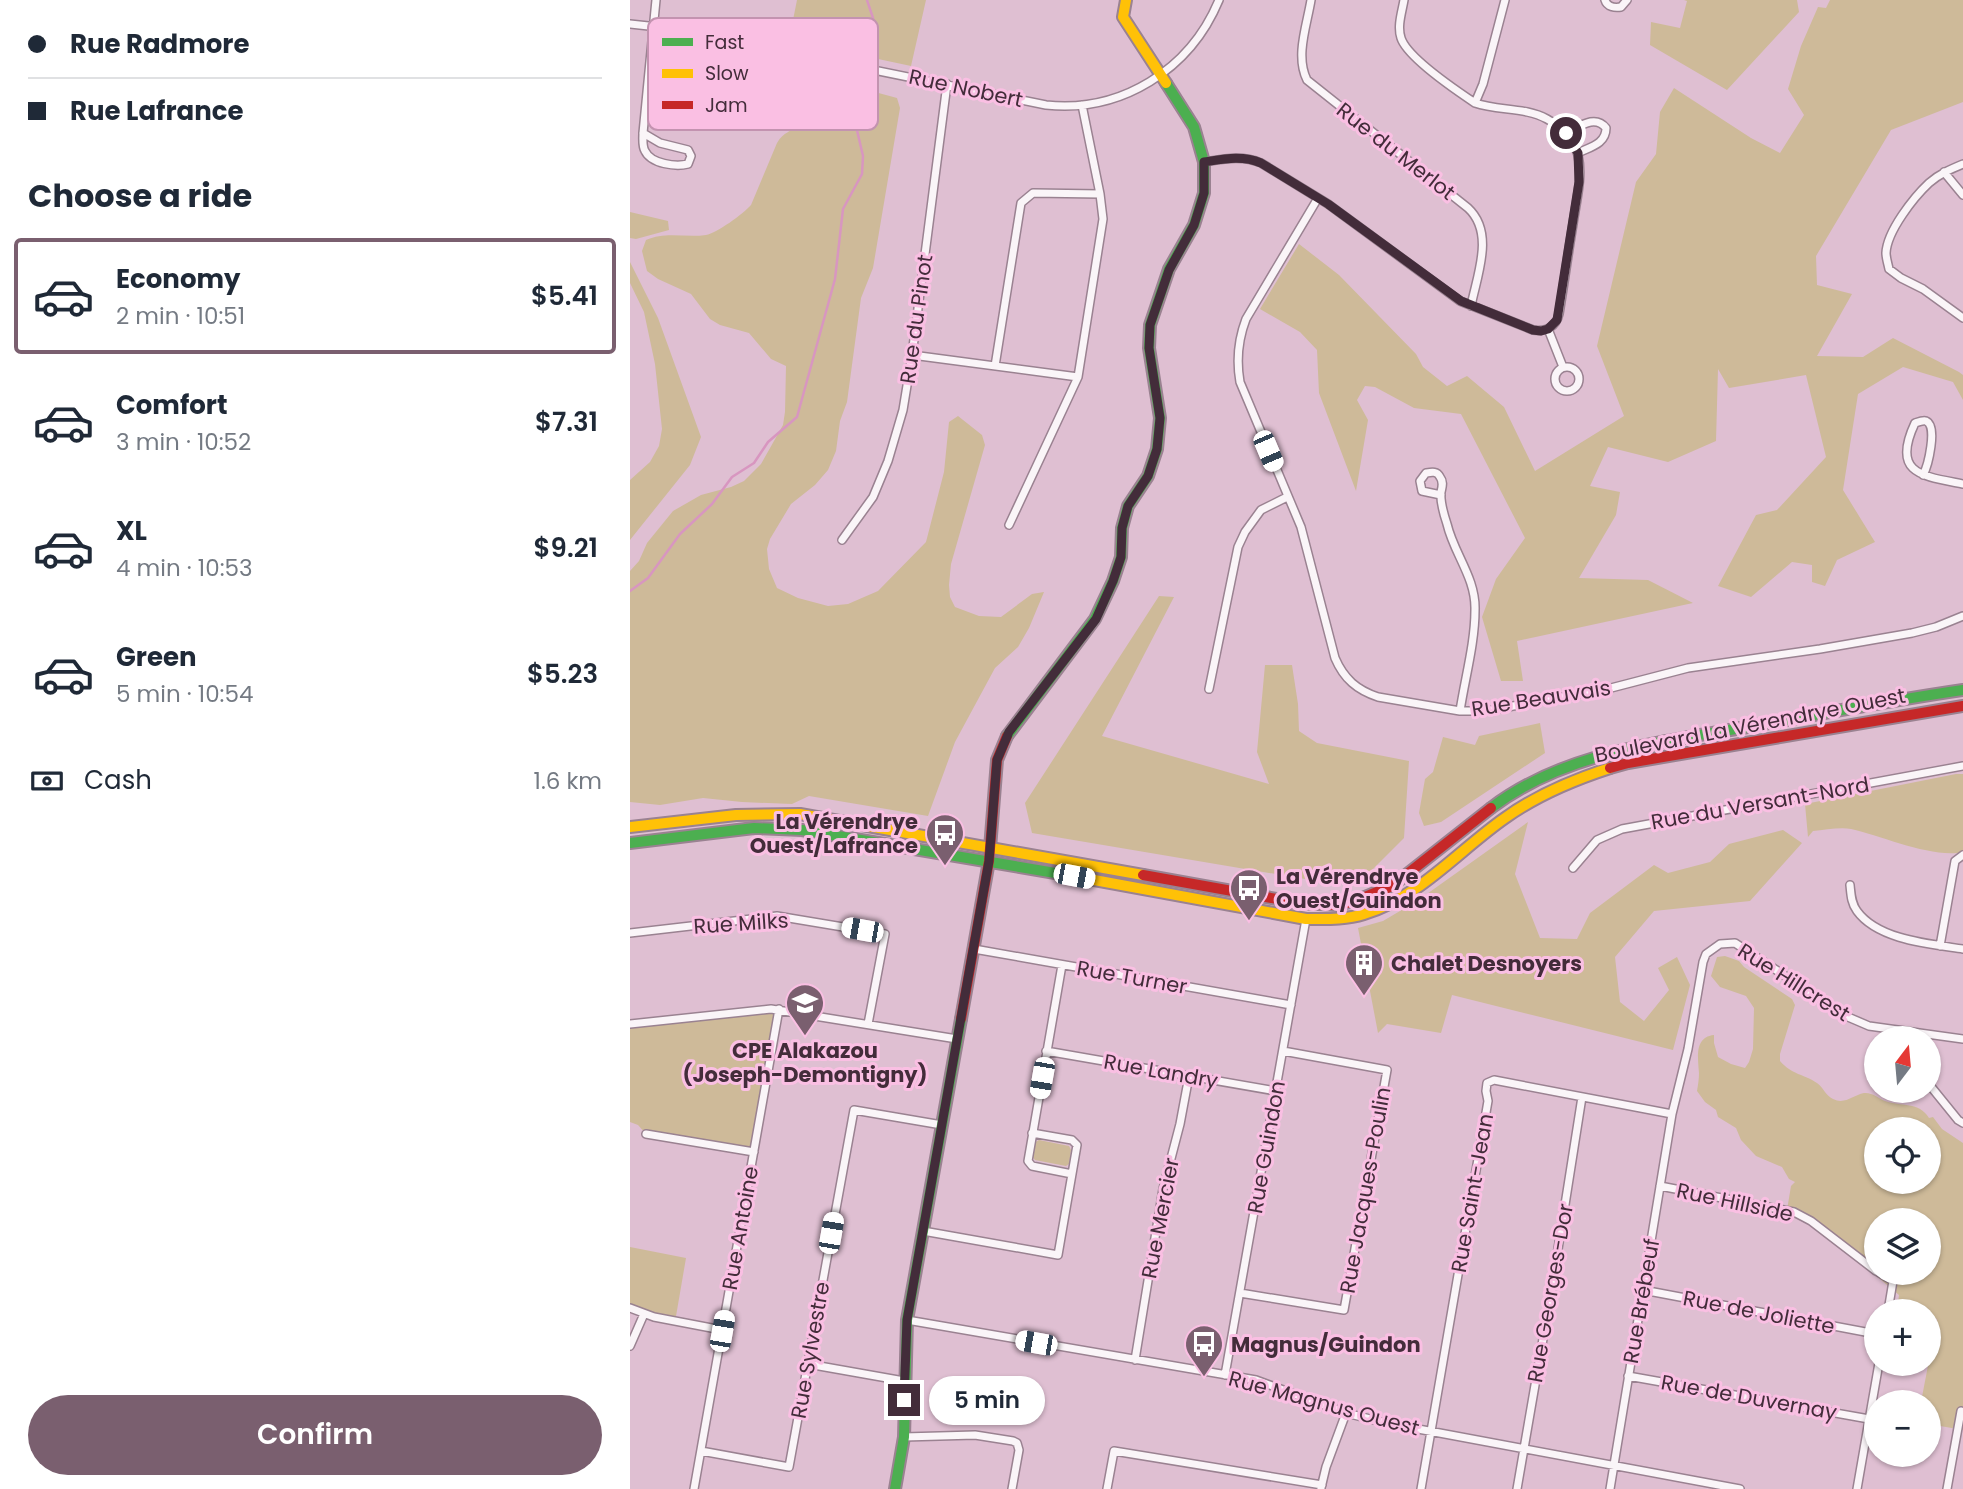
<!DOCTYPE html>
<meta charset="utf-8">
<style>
:root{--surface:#fff;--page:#f6f6f7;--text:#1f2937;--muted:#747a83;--line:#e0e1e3;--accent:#7a5f6f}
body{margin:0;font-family:Poppins,sans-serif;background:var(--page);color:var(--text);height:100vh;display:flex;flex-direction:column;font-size:26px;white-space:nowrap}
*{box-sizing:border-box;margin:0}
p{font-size:23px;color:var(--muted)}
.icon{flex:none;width:38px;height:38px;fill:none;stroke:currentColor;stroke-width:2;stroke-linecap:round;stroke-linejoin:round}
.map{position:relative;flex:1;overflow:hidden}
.drawer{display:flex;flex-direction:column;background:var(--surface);width:630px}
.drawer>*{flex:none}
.guide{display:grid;align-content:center;height:154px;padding:0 28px;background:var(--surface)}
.needle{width:46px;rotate:16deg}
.controls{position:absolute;left:1234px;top:1026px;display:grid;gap:14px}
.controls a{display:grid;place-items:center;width:77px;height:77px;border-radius:50%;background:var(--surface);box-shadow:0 2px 5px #0004;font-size:35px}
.end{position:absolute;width:32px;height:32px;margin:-16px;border:9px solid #432c3a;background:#fff;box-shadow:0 0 0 4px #fff}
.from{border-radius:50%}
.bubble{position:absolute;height:49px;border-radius:24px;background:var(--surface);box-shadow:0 2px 5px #0004;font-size:23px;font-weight:600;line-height:49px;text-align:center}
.car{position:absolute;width:21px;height:42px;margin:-21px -10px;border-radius:9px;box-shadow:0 0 5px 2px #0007;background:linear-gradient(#fff 24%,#345 0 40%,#fff 0 76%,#345 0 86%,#fff 0)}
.guide b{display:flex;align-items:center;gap:24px;height:66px;font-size:26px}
.guide b+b{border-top:2px solid var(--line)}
.guide i{width:18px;height:18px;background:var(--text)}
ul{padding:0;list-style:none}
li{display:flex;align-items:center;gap:21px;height:116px;margin:0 14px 10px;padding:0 14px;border:4px solid transparent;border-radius:7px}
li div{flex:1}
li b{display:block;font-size:26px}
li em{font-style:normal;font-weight:600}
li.on{border-color:var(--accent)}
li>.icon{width:63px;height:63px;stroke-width:1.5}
h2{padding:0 28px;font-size:32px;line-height:84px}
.pay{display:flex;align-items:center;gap:18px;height:77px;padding:0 28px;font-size:26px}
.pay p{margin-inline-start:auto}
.cta{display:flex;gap:14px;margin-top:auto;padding:14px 28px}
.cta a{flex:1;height:80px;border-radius:42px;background:var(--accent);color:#fff;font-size:28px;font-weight:600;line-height:80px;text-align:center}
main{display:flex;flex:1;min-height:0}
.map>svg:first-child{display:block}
</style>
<main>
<section class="drawer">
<div class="guide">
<b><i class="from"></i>Rue Radmore</b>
<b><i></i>Rue Lafrance</b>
</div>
<h2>Choose a ride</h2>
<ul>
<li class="on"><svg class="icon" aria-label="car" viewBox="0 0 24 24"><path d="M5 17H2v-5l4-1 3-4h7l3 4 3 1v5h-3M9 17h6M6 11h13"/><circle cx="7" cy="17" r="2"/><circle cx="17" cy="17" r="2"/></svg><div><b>Economy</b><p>2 min · 10:51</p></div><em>$5.41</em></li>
<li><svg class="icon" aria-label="car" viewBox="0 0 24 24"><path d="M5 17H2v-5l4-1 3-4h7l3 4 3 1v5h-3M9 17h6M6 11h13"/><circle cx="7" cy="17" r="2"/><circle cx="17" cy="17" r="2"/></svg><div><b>Comfort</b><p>3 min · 10:52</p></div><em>$7.31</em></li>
<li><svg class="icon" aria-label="car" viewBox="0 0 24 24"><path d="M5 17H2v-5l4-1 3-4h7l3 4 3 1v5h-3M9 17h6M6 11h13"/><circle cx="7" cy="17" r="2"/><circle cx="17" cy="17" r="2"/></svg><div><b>XL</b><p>4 min · 10:53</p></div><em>$9.21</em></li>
<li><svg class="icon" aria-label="car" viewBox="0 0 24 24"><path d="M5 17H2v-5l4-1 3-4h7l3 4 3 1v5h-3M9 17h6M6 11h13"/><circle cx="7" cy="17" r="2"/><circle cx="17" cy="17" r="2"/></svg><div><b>Green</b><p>5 min · 10:54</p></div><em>$5.23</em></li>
</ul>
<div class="pay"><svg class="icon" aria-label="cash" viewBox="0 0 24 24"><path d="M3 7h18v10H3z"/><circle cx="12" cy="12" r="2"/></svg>Cash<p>1.6 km</p></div>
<div class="cta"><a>Confirm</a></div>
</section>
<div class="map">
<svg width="1333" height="1489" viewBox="0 0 1333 1489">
<rect width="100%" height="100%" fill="#dfbfd2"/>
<!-- green -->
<path fill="#ceba99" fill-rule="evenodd" d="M167 0H296L281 66 159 40Z
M1054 0H1167L1169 12 1097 90 1020 45 1021 22 1050 28 1057 1Z
M1200 0H1333V102L1261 130 1186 256 1187 285 1222 294 1187 356 1233 357 1263 338 1329 372 1333 375V400L1323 382 1273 367 1228 394 1213 490 1245 542 1207 560 1195 586 1182 582V565L1162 562 1121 597 1088 586 1126 515 1147 510 1196 457 1176 375 1099 388 1088 369 1086 441 1038 462 978 447 960 486 990 492 986 515 949 578 1018 580 1063 603 887 641 893 681H871L852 617 866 579 895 538 831 414 784 408 745 387 735 386 727 400 738 420 726 491 689 393 687 350 670 332 630 309 669 244 709 275 786 354 793 367 817 386 837 376 874 407 905 471 994 416 967 346 1006 182 1026 154 1030 112 1044 88 1121 138 1150 153 1174 115 1158 89 1171 46 1188 7 1196 8Z
M182 75 267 98 270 108 243 268 231 298 217 402 210 421 206 451 198 470 185 485 161 504 140 539 137 549 139 569 147 588 168 598 198 606 218 604 248 591 296 542 314 472 319 422 328 416 352 435 355 445 321 564 319 585 320 597 325 607 349 616 371 617 402 594 414 592 399 628 388 647 365 668 325 742 298 816 179 796 162 804 112 802 73 798 30 805 0 802V571L9 561 17 543 43 511 71 495 101 487 114 481 131 464 153 425 155 412 156 366 141 359 119 333 90 325 80 319 61 294 28 279 17 271 12 251 16 240C36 231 55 238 76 235 87 233 113 214 121 205L147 143C154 131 161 133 167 124 175 110 178 90 182 75Z
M0 212 38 221 39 230 6 239 0 238Z
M0 262 28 318 71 437 60 465 0 540V480L20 462 29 446 32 429 25 364 14 312 0 283Z
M529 596 544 597 472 736 639 784 627 752 635 665H662L668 704 669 731 687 743 779 761 774 838 739 873H726L699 883 402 833 395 803Z
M910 723 915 753 811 822 794 826 789 813 795 779 803 772 813 737 845 745 849 736Z
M1326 774H1333V852C1304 859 1252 836 1221 829 1210 827 1195 830 1183 831L1178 837 1175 804Z
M898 822 885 874 910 938 947 939 960 913 1024 865 1038 873 1080 862 1099 844 1153 830 1172 843 1120 901 1024 911 985 957 990 1002 1014 1021 1039 990 1028 968 1047 957 1060 985 1043 1050 822 995 811 1033 757 1024 748 1033 728 928 753 921 787 901Z
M1095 956 1109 961 1114 967 1162 999 1165 1005 1150 1054V1061C1162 1075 1174 1074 1187 1083 1193 1087 1196 1096 1203 1099 1215 1105 1223 1095 1234 1093 1242 1092 1248 1098 1255 1101 1271 1107 1289 1101 1299 1118L1303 1117 1312 1129 1333 1143V1430L1299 1424 1298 1402H1291L1307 1319 1299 1317 1298 1311H1267L1269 1295 1181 1221 1157 1210 1161 1186 1165 1182 1159 1179 1152 1167 1126 1156 1111 1140 1106 1128 1088 1117 1086 1110 1075 1102 1067 1091C1068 1085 1069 1079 1069 1073 1068 1058 1064 1037 1084 1035V1043L1088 1057 1101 1064 1115 1068 1119 1062 1123 1049 1124 1008 1116 996 1090 987 1081 976 1087 957ZM1246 1129H1298V1181H1246ZM1246 1220H1298V1272H1246Z
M149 1009 124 1152 16 1134 8 1125 0 1122V1024Z
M409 1140 439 1146 441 1150 439 1164 436 1166 405 1160 402 1156 404 1143Z
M0 1247 56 1258 45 1322 0 1308Z"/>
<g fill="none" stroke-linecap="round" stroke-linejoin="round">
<!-- stream -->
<path stroke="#d896c0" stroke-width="2.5" d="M237 0 243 18 240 44
M0 591 18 578 50 534 82 504 102 477 124 463 138 442 167 417 205 279 213 209 232 174 233 156 226 126 231 95"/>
<defs>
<path id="street" d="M681 0C677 25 665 56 677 80L838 208C865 233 847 275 841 306
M975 0C977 7 985 8 991 7L997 0
M0 24 37 28 416 105C491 113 560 70 589 0
M845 103 853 84 875 0
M13 133 30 143 58 150 61 156 58 164C46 167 21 164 15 151 12 146 13 139 13 133L26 0
M936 133C949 127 965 114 976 128 976 144 960 147 948 153
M574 162C594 159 612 155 631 163L698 204 830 301 903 330C916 332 926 327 929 314 934 284 938 254 943 224 946 202 953 177 948 155 944 140 930 126 917 119 895 107 868 111 845 103 827 91 777 57 771 38 767 26 772 12 774 0
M1333 164C1321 169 1309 174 1299 183 1284 197 1257 231 1256 253 1256 258 1258 264 1259 269L1271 278 1293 289 1333 318
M1314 172 1333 195
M688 198 616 319C608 340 606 359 610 382L671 527 705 658C714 679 727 690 748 697L830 711H856L981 688 1058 668 1190 649 1282 633 1306 627 1333 616
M918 329 933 367
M282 355 448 377
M365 366 391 203 403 193 470 194
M925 379a12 12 0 1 1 24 0a12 12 0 1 1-24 0Z
M1293 475C1298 466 1308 426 1296 421 1293 420 1288 422 1285 423 1261 474 1292 476 1333 484
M811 495 792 491 790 481 796 473C802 472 807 471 810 477 814 482 812 487 811 492 810 502 814 515 817 524 824 554 846 578 845 610 845 643 835 678 830 711
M379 525 448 377 473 219 470 194 452 105
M212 540 243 497 258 461 273 410 282 355 317 84
M579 689 608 547 615 532 631 510 657 497
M943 868 967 840 992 829 1333 766
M1220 885C1221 894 1221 903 1227 911 1248 940 1300 944 1333 949
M0 933 147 916 255 934 238 1024
M1310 946 1325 861 1333 855
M344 949 661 1005
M432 965 398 1161 402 1166 442 1174
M0 1024 141 1009 327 1039
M416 1051 646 1091
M1298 1083 1328 1120 1333 1123
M16 1134 124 1152
M1030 1186 1164 1212 1181 1221 1246 1271
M293 1231 428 1255 447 1145 442 1140 402 1133
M1248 1272 1263 1281 1258 1311
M1013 1290 1246 1334
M610 1293 714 1310 757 1070 653 1051
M0 1308 24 1317 92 1330
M277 1320 626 1380 716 1413 756 1423 1110 1489
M0 1346 14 1314
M505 1360 533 1189 550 1124 559 1076
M178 1364 274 1381
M595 1375 676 919
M998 1376 1239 1419
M274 1437 345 1435 383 1441 387 1443 389 1450 382 1489
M71 1451 159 1467 224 1110 312 1125
M691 1488 696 1467 716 1413
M64 1489 149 1009
M477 1489 484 1451 692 1485
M791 1489 858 1101 856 1091 857 1083 864 1080 1042 1114
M887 1489 922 1287 952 1097
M980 1489 1042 1114 1058 1049 1073 962 1076 954 1090 944 1105 943 1218 1017 1239 1026 1333 1039
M1227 1489 1249 1363
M1317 1489 1331 1411"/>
<path id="fast" d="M377 736 465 619 483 581 491 557 492 528 498 506 518 476 527 449 530 418 519 348 520 325 539 269 564 225 574 193V162L564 127 536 83
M861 808C937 750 1037 742 1128 725 1196 713 1264 700 1333 690
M0 843 124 828 172 830 437 875
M265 1489 274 1437 277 1320 331 1019"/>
<path id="slow" d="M496 0 493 17 536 83
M0 827 106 815 170 814 513 875
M437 875 676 919C696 919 715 920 734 914 789 898 829 850 875 818 907 795 943 780 980 768"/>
<path id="jam" d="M980 768 998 763 1333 706
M513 875 669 903 707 905 725 901 762 886 861 808
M331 1019 359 861 367 760 377 736"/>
</defs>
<!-- street casing -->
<use href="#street" stroke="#9a8291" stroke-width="10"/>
<!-- fast casing -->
<use href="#fast" stroke="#9a8291" stroke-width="14"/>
<!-- slow casing -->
<use href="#slow" stroke="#9a8291" stroke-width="14"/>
<!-- jam casing -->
<use href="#jam" stroke="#9a8291" stroke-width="14"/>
<!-- street -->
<use href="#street" stroke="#faf5f8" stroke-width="7"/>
<!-- fast -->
<use href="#fast" stroke="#4caf50" stroke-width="10"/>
<!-- slow -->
<use href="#slow" stroke="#ffc107" stroke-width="10"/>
<!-- jam -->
<use href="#jam" stroke="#c62828" stroke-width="10"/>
</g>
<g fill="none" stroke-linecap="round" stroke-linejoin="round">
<!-- route -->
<path stroke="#432c3a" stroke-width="9" d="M274 1400 277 1320 359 861 367 760 379 732 466 619 483 581 491 557 492 528 498 506 518 476 527 449 530 418 519 348 520 325 539 270 564 225 574 193V162C594 159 612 155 631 163L698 204 831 301 903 330 911 331 918 329 927 320 949 182 948 153 936 133"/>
</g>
<!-- icons -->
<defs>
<symbol id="bus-pin" viewBox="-11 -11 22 30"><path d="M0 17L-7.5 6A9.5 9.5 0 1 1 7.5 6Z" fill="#7a5f6f" stroke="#fabfe3"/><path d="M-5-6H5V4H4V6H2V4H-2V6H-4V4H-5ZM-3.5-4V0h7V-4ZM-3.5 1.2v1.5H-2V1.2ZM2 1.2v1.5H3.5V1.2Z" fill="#fff"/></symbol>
<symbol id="building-pin" viewBox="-11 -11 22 30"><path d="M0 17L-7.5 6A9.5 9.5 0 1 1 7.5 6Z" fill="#7a5f6f" stroke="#fabfe3"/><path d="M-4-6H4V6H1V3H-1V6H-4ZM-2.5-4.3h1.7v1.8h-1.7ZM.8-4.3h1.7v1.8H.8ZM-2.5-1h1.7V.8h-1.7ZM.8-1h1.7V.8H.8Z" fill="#fff"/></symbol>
<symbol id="school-pin" viewBox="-11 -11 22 30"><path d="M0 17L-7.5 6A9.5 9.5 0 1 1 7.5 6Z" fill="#7a5f6f" stroke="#fabfe3"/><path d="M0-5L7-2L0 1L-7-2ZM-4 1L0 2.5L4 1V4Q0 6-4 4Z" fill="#fff"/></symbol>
</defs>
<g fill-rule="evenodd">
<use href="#bus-pin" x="293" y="811" width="44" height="60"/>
<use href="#bus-pin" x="597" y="866" width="44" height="60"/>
<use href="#building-pin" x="712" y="941" width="44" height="60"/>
<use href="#school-pin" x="153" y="981" width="44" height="60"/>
<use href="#bus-pin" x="552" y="1322" width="44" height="60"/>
</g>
<g text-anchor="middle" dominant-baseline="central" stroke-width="6" stroke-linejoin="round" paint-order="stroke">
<!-- street labels -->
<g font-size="21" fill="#432c3a" stroke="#fabfe3">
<text transform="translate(336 88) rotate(12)">Rue Nobert</text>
<text transform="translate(766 151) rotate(38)">Rue du Merlot</text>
<text transform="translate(286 319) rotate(-82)">Rue du Pinot</text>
<text transform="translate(911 698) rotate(-9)">Rue Beauvais</text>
<text transform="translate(1120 725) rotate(-11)">Boulevard La Vérendrye Ouest</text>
<text transform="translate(1130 803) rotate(-10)">Rue du Versant-Nord</text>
<text transform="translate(111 923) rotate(-4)">Rue Milks</text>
<text transform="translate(502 977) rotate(10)">Rue Turner</text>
<text transform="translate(1164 982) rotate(32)">Rue Hillcrest</text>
<text transform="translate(531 1071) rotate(10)">Rue Landry</text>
<text transform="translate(636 1147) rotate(-80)">Rue Guindon</text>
<text transform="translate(735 1190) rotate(-80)">Rue Jacques-Poulin</text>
<text transform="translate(842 1193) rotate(-80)">Rue Saint-Jean</text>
<text transform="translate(1105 1202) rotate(12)">Rue Hillside</text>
<text transform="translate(530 1218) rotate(-79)">Rue Mercier</text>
<text transform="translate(110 1228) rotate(-80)">Rue Antoine</text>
<text transform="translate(920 1293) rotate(-80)">Rue Georges-Dor</text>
<text transform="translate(1011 1301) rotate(-80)">Rue Brébeuf</text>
<text transform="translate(1129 1312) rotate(11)">Rue de Joliette</text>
<text transform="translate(180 1350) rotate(-80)">Rue Sylvestre</text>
<text transform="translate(1119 1397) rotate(10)">Rue de Duvernay</text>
<text transform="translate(694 1403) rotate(15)">Rue Magnus Ouest</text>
</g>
<!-- poi labels -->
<g font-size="21" font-weight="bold" fill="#432c3a" stroke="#fabfe3" text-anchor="start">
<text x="288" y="821" text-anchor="end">La Vérendrye<tspan x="288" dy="24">Ouest/Lafrance</tspan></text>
<text x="646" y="876">La Vérendrye<tspan x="646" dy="24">Ouest/Guindon</tspan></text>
<text x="761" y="963">Chalet Desnoyers</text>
<text x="175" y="1050" text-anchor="middle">CPE Alakazou<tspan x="175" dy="24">(Joseph-Demontigny)</tspan></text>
<text x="601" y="1344">Magnus/Guindon</text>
</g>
</g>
<!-- legend -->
<rect x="18" y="18" width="230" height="112" rx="10" fill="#fabfe3" stroke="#c393b0" stroke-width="2"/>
<rect x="32" y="38" width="31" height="8" fill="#4caf50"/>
<rect x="32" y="69" width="31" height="9" fill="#ffc107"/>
<rect x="32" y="101" width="31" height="8" fill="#c62828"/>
<g font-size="19" fill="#432c3a">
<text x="75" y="49">Fast</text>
<text x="75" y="80">Slow</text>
<text x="75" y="112">Jam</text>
</g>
</svg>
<div class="controls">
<a><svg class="needle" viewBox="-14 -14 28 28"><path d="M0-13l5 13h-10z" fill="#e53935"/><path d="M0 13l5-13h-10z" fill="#747a83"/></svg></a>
<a><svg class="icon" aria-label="locate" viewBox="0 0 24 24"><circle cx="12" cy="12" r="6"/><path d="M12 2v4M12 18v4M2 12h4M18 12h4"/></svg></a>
<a><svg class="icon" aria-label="layers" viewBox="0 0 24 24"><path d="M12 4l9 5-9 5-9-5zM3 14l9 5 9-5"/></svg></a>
<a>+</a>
<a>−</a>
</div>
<i class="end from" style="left:936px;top:133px"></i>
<i class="end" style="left:274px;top:1400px"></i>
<div class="bubble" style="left:299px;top:1376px;width:116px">5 min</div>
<i class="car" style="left:638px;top:451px;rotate:157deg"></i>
<i class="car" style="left:444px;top:876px;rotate:101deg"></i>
<i class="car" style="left:232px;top:930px;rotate:280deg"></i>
<i class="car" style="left:412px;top:1078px;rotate:190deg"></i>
<i class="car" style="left:201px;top:1233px;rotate:10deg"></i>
<i class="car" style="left:92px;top:1331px;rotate:10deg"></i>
<i class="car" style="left:406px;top:1343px;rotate:280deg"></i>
</div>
</main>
